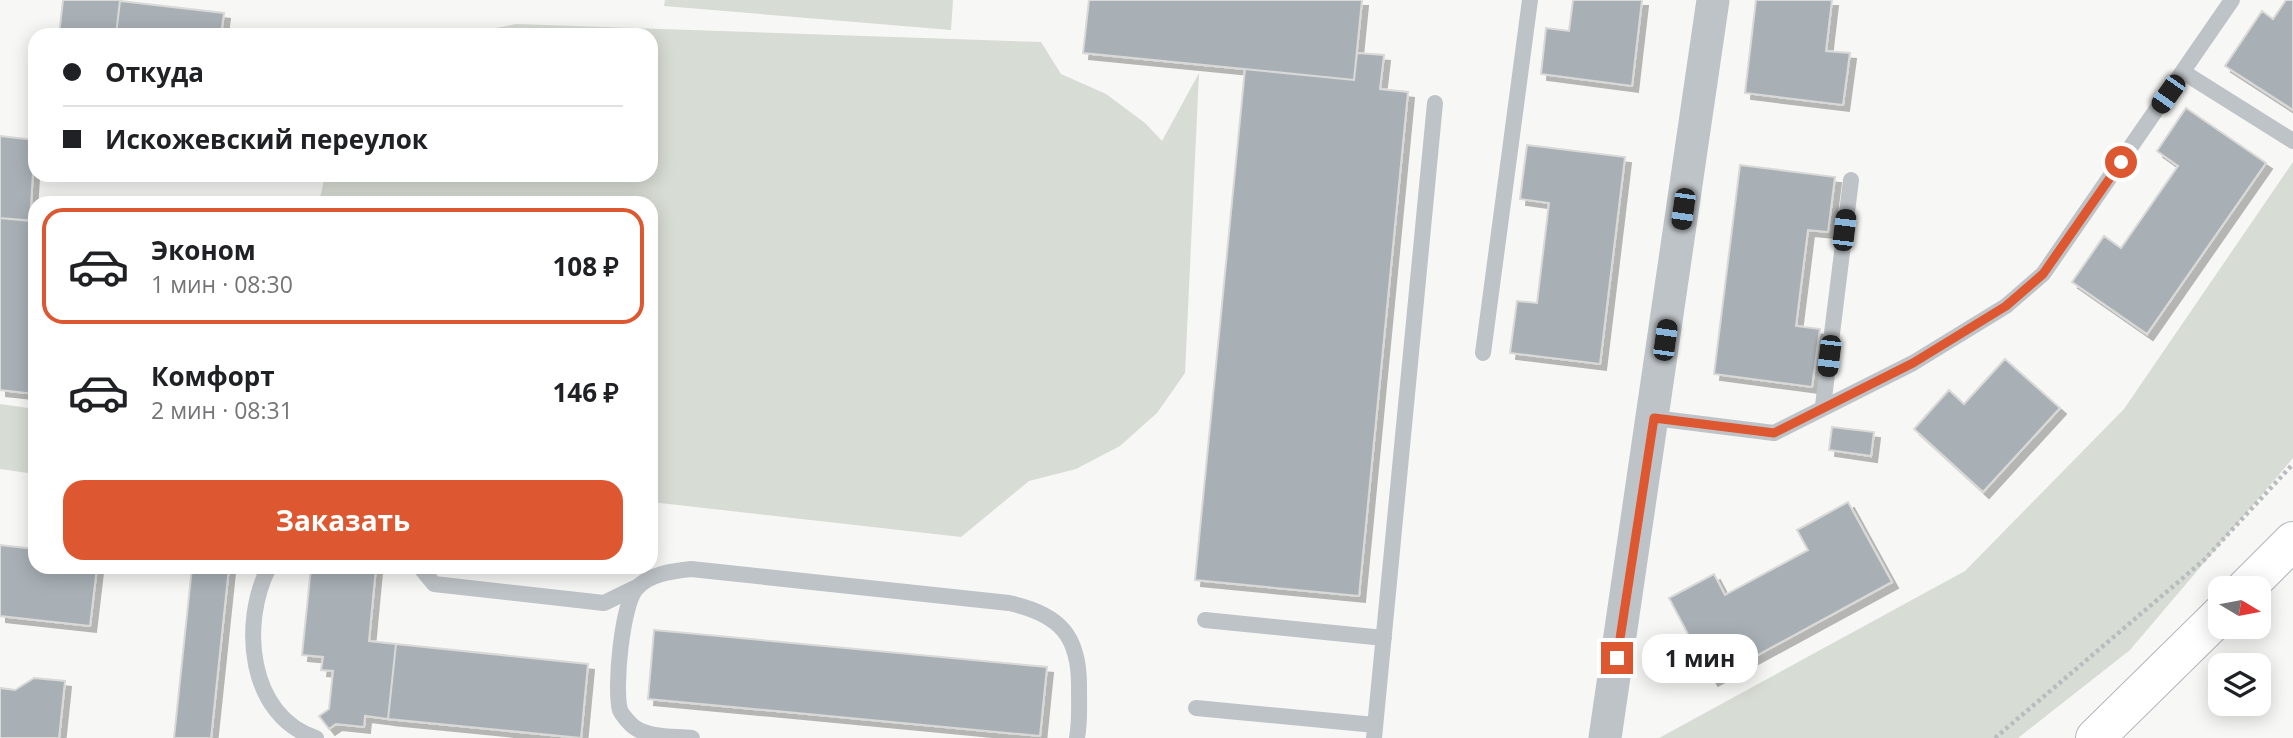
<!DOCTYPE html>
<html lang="ru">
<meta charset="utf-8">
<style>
:root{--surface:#fff;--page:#f6f6f6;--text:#202124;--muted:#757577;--line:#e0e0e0;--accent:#dd5730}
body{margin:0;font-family:"Open Sans",sans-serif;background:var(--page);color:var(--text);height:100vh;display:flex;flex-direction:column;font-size:26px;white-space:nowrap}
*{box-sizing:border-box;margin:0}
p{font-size:23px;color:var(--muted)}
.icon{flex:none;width:38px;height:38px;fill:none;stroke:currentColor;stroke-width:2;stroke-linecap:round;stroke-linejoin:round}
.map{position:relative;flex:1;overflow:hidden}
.sheet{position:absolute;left:28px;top:196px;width:630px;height:378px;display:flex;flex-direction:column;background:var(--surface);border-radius:21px;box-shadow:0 4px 18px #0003}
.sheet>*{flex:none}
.top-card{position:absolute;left:28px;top:28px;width:630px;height:154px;border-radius:21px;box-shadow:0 4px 18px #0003;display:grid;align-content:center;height:154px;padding:0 35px;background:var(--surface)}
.needle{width:46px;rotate:100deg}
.tools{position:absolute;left:2208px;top:576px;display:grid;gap:14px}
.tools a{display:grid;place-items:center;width:63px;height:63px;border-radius:14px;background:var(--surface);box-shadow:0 4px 18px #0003;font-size:35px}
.end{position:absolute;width:32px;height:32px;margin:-16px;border:9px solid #dd5730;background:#fff;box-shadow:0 0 0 4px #fff}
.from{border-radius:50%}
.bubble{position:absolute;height:49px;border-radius:21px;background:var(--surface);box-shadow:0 4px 18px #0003;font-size:23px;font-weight:700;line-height:49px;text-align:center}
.car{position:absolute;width:21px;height:42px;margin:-21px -10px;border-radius:9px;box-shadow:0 0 5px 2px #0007;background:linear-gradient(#222 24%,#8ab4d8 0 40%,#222 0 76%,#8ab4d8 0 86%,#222 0)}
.top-card b{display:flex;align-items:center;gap:24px;height:66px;font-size:26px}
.top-card b+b{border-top:2px solid var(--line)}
.top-card i{width:18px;height:18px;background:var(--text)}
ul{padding:12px 0 0;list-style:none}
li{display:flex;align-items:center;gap:21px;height:116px;margin:0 14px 10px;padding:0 21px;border:4px solid transparent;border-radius:21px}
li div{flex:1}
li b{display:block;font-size:26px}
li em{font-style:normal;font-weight:700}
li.current{border-color:var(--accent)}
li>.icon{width:63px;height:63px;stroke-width:1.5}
.primary-button{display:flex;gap:14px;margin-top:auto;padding:14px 35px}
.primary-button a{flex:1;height:80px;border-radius:21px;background:var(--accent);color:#fff;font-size:28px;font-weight:700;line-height:80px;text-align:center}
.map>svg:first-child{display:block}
</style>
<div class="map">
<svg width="2293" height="738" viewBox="0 0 2293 738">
<defs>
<filter id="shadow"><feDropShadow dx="6" dy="6" stdDeviation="0" flood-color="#0004"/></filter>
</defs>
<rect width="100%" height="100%" fill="#f7f7f5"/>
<!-- green -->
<path fill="#d7dcd4" d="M665 0H953L951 30 664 6Z
M516 24 1041 42 1061 74 1106 94 1145 123 1162 141 1199 73 1185 373 1157 413 1120 446 1076 469 1029 481 961 537 651 502V203H319L325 175H651V35H460Z
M2293 162V458L2130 650 2018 738H1659L1965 571 2124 409Z
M0 404 35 409V474L0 469Z"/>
<!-- building -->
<path fill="#a8b0b6" stroke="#d9d9d7" stroke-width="2" filter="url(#shadow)" d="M63 0H120L116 35H59Z
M1089 0H1362L1354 80 1083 53Z
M1573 0H1642L1632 86 1541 74 1546 28 1569 31Z
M1756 0H1832L1826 51 1850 53 1843 105 1745 93Z
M2286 0H2293V110L2225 66 2262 11 2273 19Z
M120 1 224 13 221 35H116Z
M1357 53 1384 55 1380 89 1408 92 1359 596 1195 580 1245 69 1354 80Z
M2186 108 2266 163 2147 334 2072 282 2104 236 2121 248 2178 166 2157 151Z
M0 136 35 140 30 221 0 218Z
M1527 145 1625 157 1600 364 1510 353 1517 301 1537 303 1549 203 1520 199Z
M1740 165 1835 177 1828 232 1808 230 1796 326 1820 329 1812 387 1714 374Z
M0 218 35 221V394L0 390Z
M2005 359 2060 408 1983 492 1914 429 1949 390 1964 404Z
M1832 427 1874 432 1871 456 1829 450Z
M1848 502 1892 582 1712 680 1669 598 1714 574 1725 595 1808 550 1797 530Z
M0 545 35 549V567H97L90 626 0 616Z
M192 567H229L211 738H174Z
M311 567H376L369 641 396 644 388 719 365 716 364 727 336 724 329 729 319 716 329 709 333 671 321 670 323 657 302 655Z
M654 630 1047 667 1040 736 648 699Z
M396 644 588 664 581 738 388 719Z
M34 678 65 681 59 738H0V688L15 690Z"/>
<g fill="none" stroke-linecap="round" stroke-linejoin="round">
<defs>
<path id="secondary" d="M2246 588 2293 541
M2095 738 2221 614"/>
</defs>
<!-- secondary casing -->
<use href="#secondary" stroke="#b1b7bb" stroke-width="40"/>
<!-- path -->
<path stroke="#b9bcbf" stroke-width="4.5" stroke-dasharray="3.5 3.5" stroke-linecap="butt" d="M1995 738 2204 560 2293 464"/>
<!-- service -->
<path stroke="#bec3c7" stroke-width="16" d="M2183 72 2293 141
M1483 353 1530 0
M1823 406 1851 180
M1654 418 1774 433 1913 363 2006 306 2043 274 2232 0
M269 567C240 623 248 716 316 738
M420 567 434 584 604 603 637 587
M1205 620 1384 638
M1196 708 1375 725
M692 738C673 736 649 738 634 727 630 724 622 715 620 710 614 689 622 605 636 589 648 574 673 571 691 569L1009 603C1060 614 1080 636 1079 689 1079 706 1080 722 1077 738
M1374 738 1435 103"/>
<!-- minor -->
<path stroke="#bec3c7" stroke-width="33" d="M1605 738 1713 0"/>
<!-- secondary -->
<use href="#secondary" stroke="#fff" stroke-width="38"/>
</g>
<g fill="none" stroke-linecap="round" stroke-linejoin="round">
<!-- route -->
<path stroke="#dd5730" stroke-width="9" d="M1617 658 1654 418 1774 433 1913 363 2006 306 2043 274 2121 162"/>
</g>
</svg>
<div class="tools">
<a><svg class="needle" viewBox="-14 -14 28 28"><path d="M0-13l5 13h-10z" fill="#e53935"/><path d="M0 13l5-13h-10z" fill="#757577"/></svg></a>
<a><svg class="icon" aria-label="layers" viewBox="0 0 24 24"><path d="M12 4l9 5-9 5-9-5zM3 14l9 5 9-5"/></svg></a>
</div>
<i class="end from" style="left:2121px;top:162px"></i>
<i class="end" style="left:1617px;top:658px"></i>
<div class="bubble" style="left:1642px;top:634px;width:116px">1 мин</div>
<i class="car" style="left:2168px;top:94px;rotate:215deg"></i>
<i class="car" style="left:1683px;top:209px;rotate:188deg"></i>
<i class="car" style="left:1844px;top:230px;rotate:7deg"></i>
<i class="car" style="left:1665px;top:340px;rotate:8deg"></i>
<i class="car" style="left:1829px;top:356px;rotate:187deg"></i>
<div class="top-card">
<b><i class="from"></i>Откуда</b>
<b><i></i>Искожевский переулок</b>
</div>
<section class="sheet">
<ul>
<li class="current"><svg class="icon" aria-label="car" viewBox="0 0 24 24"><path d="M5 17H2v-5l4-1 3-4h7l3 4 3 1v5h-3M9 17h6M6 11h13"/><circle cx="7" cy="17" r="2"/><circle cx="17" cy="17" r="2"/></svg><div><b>Эконом</b><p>1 мин · 08:30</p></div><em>108 ₽</em></li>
<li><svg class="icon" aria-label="car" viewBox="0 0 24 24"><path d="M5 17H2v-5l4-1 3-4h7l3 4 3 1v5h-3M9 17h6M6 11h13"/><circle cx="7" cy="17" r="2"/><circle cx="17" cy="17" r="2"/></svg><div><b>Комфорт</b><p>2 мин · 08:31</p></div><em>146 ₽</em></li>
</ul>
<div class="primary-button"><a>Заказать</a></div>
</section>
</div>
